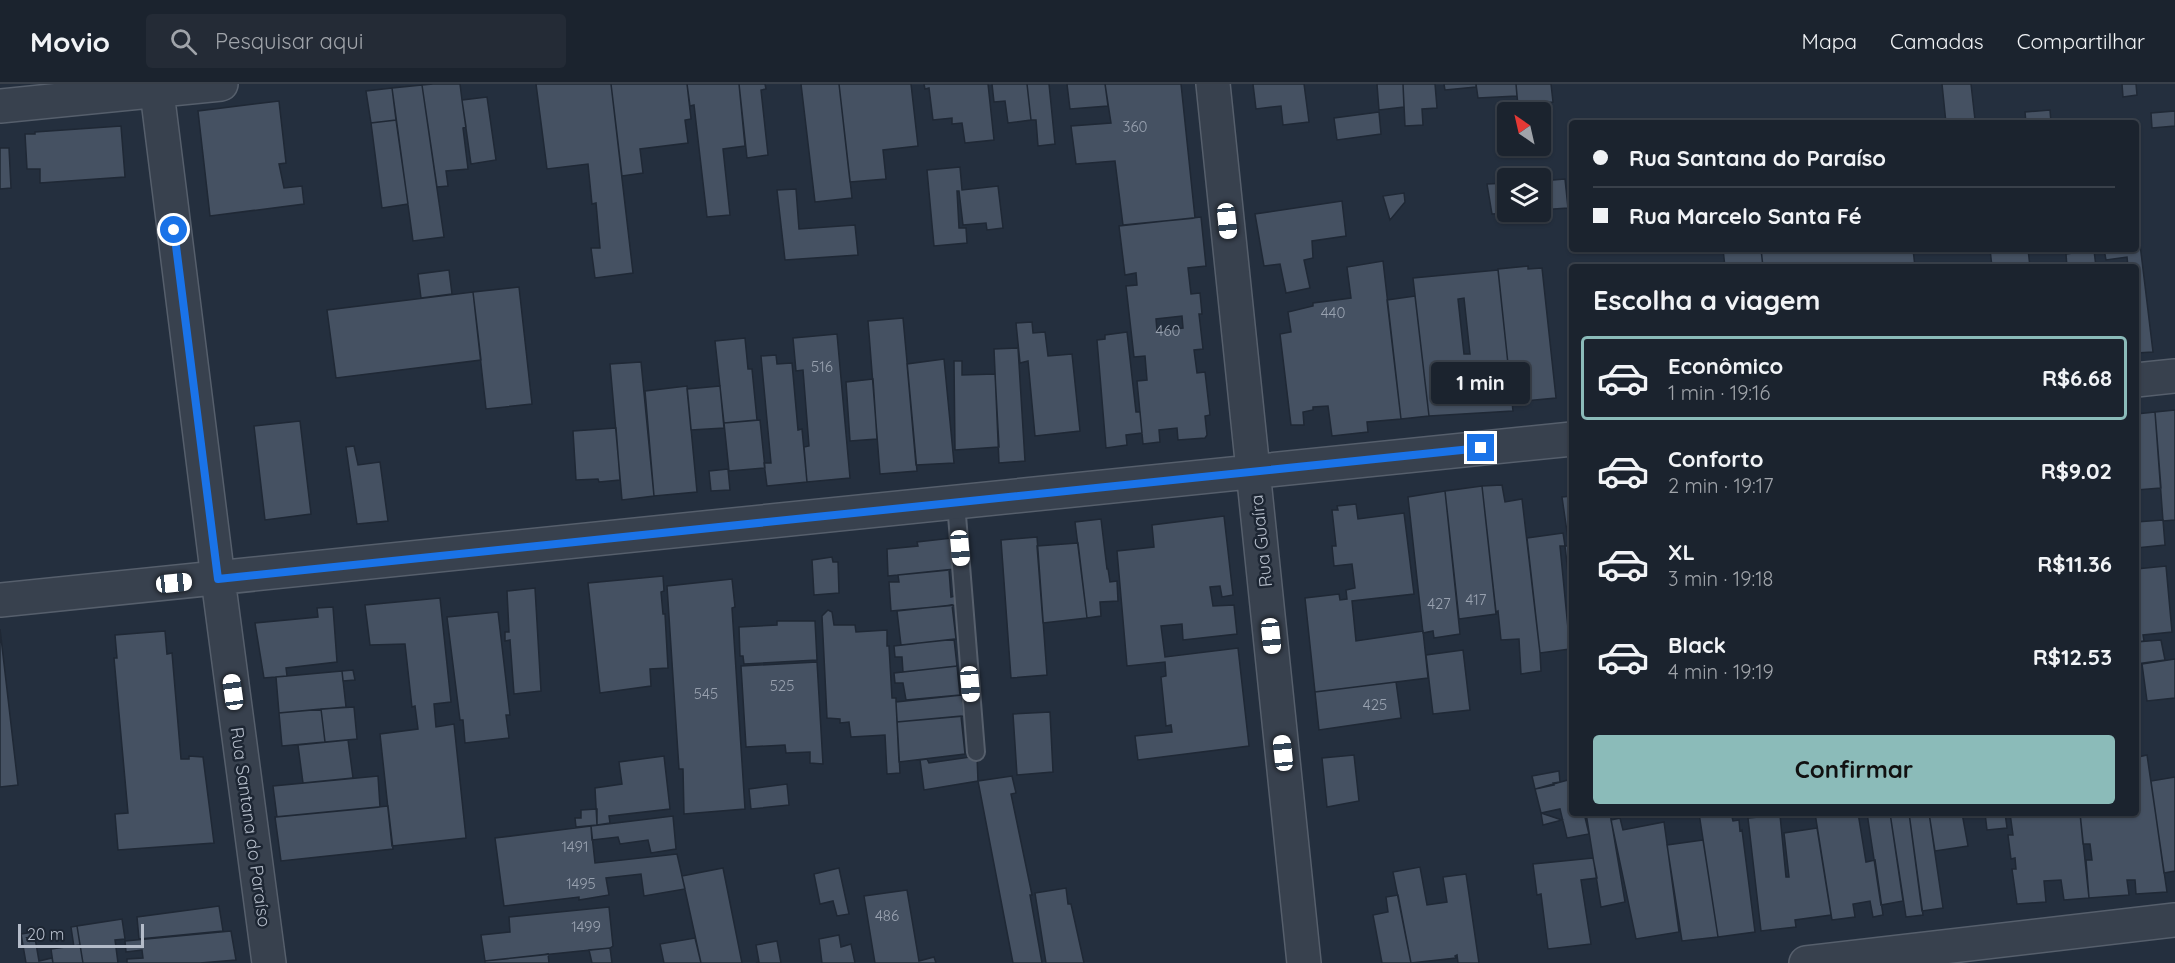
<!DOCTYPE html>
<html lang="pt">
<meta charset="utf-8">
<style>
:root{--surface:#1b232e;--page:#242b36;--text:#f1f3f6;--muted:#a0a4aa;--line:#39404a;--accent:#8bbbb9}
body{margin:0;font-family:Quicksand,sans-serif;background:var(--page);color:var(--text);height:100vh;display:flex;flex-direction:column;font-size:22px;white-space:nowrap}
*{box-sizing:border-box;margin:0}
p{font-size:20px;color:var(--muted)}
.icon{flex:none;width:33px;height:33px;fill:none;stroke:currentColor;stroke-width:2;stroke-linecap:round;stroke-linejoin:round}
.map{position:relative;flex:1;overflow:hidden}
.side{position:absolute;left:1569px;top:180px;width:570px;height:552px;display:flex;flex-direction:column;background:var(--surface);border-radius:6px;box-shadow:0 2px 4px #0004,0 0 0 2px var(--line)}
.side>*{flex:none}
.guide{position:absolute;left:1569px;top:36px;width:570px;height:132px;border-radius:6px;box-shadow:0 2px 4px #0004,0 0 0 2px var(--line);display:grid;align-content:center;height:132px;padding:0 24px;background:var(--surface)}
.needle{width:39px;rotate:326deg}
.controls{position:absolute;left:1497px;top:18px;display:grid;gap:12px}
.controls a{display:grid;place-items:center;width:54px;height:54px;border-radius:6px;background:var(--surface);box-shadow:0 2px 4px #0004,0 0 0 2px var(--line);font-size:30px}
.scale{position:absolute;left:18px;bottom:15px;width:126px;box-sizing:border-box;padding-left:6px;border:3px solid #b4bcc9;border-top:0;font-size:16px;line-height:21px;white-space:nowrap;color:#b4bcc9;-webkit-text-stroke:4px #1d2633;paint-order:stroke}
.end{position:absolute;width:27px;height:27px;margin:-14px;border:8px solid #1a73e8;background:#fff;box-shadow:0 0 0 3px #fff}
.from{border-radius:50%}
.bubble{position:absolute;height:42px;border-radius:6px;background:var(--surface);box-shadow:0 2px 4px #0004,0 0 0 2px var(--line);font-size:20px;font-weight:700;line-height:42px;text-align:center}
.car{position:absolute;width:18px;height:36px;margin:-18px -9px;border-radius:8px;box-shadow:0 0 4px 2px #0007;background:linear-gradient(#fff 24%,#345 0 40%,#fff 0 76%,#345 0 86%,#fff 0)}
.guide b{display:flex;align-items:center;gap:21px;height:57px;font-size:22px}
.guide b+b{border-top:2px solid var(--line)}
.guide i{width:15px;height:15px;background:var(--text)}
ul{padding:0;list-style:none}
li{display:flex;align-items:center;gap:18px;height:84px;margin:0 12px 9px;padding:0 12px;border:3px solid transparent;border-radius:6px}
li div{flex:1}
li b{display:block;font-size:22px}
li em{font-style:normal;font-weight:700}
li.active{border-color:var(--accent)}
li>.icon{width:54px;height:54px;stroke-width:1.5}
h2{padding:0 24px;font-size:27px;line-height:72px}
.primary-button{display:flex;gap:12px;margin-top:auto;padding:12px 24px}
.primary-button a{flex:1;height:69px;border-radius:6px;background:var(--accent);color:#111;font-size:24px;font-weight:700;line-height:69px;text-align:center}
header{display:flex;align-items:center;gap:36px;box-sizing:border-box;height:84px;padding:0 30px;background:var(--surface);border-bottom:2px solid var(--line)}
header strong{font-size:28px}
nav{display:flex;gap:33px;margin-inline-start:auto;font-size:21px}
.search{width:420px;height:54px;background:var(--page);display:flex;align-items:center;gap:15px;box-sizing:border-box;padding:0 21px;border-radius:6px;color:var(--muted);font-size:22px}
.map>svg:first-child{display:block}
</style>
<header>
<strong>Movio</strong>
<div class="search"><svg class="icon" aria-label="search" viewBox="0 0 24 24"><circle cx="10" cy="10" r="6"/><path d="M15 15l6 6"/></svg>Pesquisar aqui</div>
<nav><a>Mapa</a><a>Camadas</a><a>Compartilhar</a></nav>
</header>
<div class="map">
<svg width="2175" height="879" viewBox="0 0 2175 879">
<rect width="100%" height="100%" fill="#242f3e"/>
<!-- building -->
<path fill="#455162" stroke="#1f2835" stroke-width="1.5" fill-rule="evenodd" d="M433 0H460L462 16 466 43 463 44 468 85 446 87 448 102 437 103 422 1Z
M536 0H611L633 189 595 194 591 164H600L596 119 592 120 588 80 547 85Z
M611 0H687L691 35 685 36 688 59 640 65 643 89 622 92Z
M687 0H739L745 62 723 65 730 131 707 133 694 21 690 22Z
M739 0H765L766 5 761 6 768 71 747 74Z
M801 0H839L852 114 815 118Z
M839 0H911L918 62 883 66 886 95 850 98Z
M924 0H988L994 56 965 59 962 39 952 40V34L933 36 929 4 925 5Z
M992 0H1027L1031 36 1008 39 1005 17 994 18Z
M1027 0H1049L1055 60 1038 62 1036 36H1031Z
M1067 0H1105L1108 22 1070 25Z
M1105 0H1181L1195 134 1123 141 1115 77 1076 80 1071 42 1111 39Z
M1253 0H1304L1309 38 1283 41 1281 22 1256 25Z
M1377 0H1403L1404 23 1379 26Z
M1403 0H1435L1437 24 1422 25 1423 41 1405 42Z
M1444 0H1476V3L1445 6Z
M1476 0H1516L1517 12 1478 14Z
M1516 0H1551L1553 18 1518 22Z
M1942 0H1971L1975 36 1946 39Z
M2122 0H2136L2137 11 2123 13Z
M422 1 444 153 413 157 392 4Z
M392 4 396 36 371 39 366 7Z
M487 13 496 76 471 80 462 16Z
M279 17 286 79 279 80 284 104 302 102 304 120 210 132 198 27Z
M2050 26 2051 39H2026L2025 28Z
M2175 27V42L2152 44 2151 29Z
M1379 28 1381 50 1337 56 1334 34Z
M396 36 408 120 382 124 371 39Z
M121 42 125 93 40 99V85H27L25 50H35V48Z
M0 64H9L11 104 0 105Z
M960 83 962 106 998 102 1003 144 987 146 986 139 963 141 959 107H957L959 144H966L967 159 934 162 927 86Z
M1565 95 1568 124 1540 126V97Z
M1508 99V128H1525L1492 130 1487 100Z
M796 105 799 145 855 141 858 171 785 176 777 106Z
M1404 109 1405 118 1390 136 1383 112Z
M1342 117 1346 152 1312 157 1313 174 1304 176 1310 204 1286 209 1280 180 1264 182 1255 130Z
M2136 127 2153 268 2136 269V183H2128L2127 173 2106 176 2104 165H2136Z
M1201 133 1206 182 1188 184 1191 210 1200 209 1202 230H1199L1203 265 1194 266 1197 289 1205 288 1210 331 1205 332 1207 351 1205 354 1178 356 1177 344 1159 346 1160 358 1143 360 1137 297 1147 296 1145 272 1134 273 1126 202 1137 201 1136 189 1125 191 1119 142ZM1182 232 1183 244 1157 247 1156 235Z
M1723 165H1761L1763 183H1725Z
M1761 165H1913L1915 183H1763Z
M1990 165H2028L2030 183H1992Z
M2094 166 2096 183H2067L2066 170Z
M1383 177 1401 335 1367 338 1368 348 1332 352 1328 322 1313 323V326L1303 328 1304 341H1291L1280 250 1291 248 1288 228 1313 222V219L1351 214 1347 183Z
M1528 182V185L1542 184 1556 314 1512 318 1498 185Z
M449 186 452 210 421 214 418 190Z
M1498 186 1513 327 1429 332 1413 194ZM1464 214 1470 270H1464L1458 215Z
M519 203 532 320 486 325 473 208Z
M473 208 481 276 336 294 327 226Z
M1415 212 1429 332 1401 335 1387 216Z
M903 234 917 387 880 390 868 237Z
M1032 238 1033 249 1045 248 1048 272 1072 270 1080 347 1035 352 1028 277 1020 279 1016 239Z
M1127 248 1136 328H1140L1142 349 1126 351 1127 361 1106 364 1097 256 1105 255V251Z
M837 250 850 394 807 398 804 363 809 362 803 286 796 287 793 254Z
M745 254 748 285H752L757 336 724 339 715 257Z
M1018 264 1025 377 999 379 994 265Z
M776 271 777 280 792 279 798 346 802 345 807 398 767 402 764 379H771L761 272Z
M944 275 954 379 916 381 907 280Z
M954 277H962V291L995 290 999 363 955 366Z
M641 278 654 412 622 416 610 280Z
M873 295 877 355 850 357 846 298Z
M687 302 697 408 654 412 645 307Z
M720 302 724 344 691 346 687 305Z
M2175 326V436L2163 437 2155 328Z
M2155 328 2161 404 2136 406V330Z
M760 336 765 384 729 387 724 339Z
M300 337 311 430 265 436 254 342Z
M616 344 620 396 599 398 598 395 576 396 573 347Z
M354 362 358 381 380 378 388 437 357 440 346 363Z
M728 385 730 406 711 407 709 387Z
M1502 401 1505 418 1522 415 1540 569 1541 587 1521 590 1519 555 1501 556 1498 527 1496 528 1482 402Z
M1482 402 1496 530 1459 535 1445 407Z
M1445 407 1460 550 1434 554 1433 547 1423 549 1408 413Z
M1572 412V514L1571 515 1565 462H1569L1562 413Z
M1356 420 1358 435 1404 429 1414 510 1352 517 1356 557 1423 547 1428 594 1315 608 1305 514 1339 510 1340 516 1347 515 1346 506 1355 504 1352 480 1334 482 1332 462H1336L1332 426H1338L1337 422Z
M1224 432 1233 511 1222 513 1220 502 1210 503 1213 522 1234 521 1237 550 1183 556 1182 540 1161 542 1165 573 1238 564 1249 662 1138 676 1135 652 1172 648 1171 641 1166 642 1161 593 1166 592 1165 578 1127 582 1117 467 1154 463 1152 441Z
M1101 435 1107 485H1108L1110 498 1117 497 1118 517 1100 518 1101 532 1087 534 1075 438Z
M2163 436 2165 461 2136 464V438Z
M1563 449 1565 462H1560L1570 565 1540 569 1527 454Z
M1037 453 1047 591 1011 594 1001 456Z
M952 454 955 485 888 492 887 465 918 462 917 458Z
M1078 459 1087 534 1043 539 1037 462Z
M832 473 833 478H838L839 509 814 511 812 476Z
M2166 482 2172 548 2143 551 2144 557 2136 558V485Z
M949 486 951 513 955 512 956 521 891 527 889 498H899L898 491Z
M663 492 664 507 661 508 663 530H665L668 584 650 585 651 602 600 609 588 499Z
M732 495 735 523 732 524 745 725 684 730 683 685H679L667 502Z
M535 504 541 607 514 610 510 556 505 557V548H509L507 507Z
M440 514 451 618 434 620 436 643 454 640 466 754 392 762 380 650 418 645 415 622 412 623 405 560 370 561 365 521Z
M952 521 956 555 901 561 897 527Z
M333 523 337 578 286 584 287 592 264 594 255 539 318 533 317 524Z
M828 526 832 528 834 541H855L856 548 887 546V562H889L892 614H896V618L900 689 887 690 885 651 851 653 849 638 840 639V635L827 634 822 532Z
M498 528 510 631H506L509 654 465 659 463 636H460L447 533Z
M777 537H815L817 576 744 580 743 572H740L739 543 777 541Z
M0 545 18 701 0 703Z
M165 547 167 570 172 569 181 675H189V672L203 673 214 759 118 766 115 730 128 729 114 574H117L115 551Z
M954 555 957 582 903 588 902 573H895L894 562Z
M2161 556 2165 576 2136 580V558Z
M1463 566 1470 626 1433 630 1426 571Z
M2175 575V614L2147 617 2142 580Z
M817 578 823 680 810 679V668L786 669 785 661 746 663 741 582Z
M957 582 960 611 906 616 903 599H895L894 589Z
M353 586 355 596 343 597 342 587Z
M342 587 346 623 279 629 276 593Z
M1396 598 1401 634 1319 646 1315 608Z
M962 611 964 632 897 638 896 618Z
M354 623 357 655 325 658 321 625Z
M321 625 325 658 282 662 279 629Z
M1050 628 1053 688 1017 691 1013 630Z
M961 632 965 670 899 678 897 638Z
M348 656 353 694 303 699 298 661Z
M2136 663 2138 673 2147 671 2167 808 2136 810 2135 796H2127L2129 811 2089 814 2086 776H2092L2090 760H2083L2080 729H2136Z
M1354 671 1359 717 1327 723 1322 674Z
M664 672 670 725 609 732 610 739 597 741 595 704 622 700 619 678Z
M977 672 978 697 924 706 920 676 927 675 929 679Z
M1559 687 1560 698 1553 699 1554 701 1535 705 1532 692Z
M378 692 380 723 277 733 273 702Z
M1012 692 1016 709 1011 710 1032 811H1030L1042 879H1013L978 697Z
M2175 693V787L2164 789 2151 697Z
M1568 696 1569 699 1572 698V729H1584L1589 750 1567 754 1560 725 1541 729 1535 705Z
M787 700 789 721 751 725 749 705Z
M388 722 393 765 281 777 275 733Z
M597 725V741L576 743 575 734H581V726Z
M1541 729 1562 736 1543 741Z
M1586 729H1610L1625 818 1601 823Z
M1699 729H1731L1733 737 1739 736 1740 747 1742 746 1755 848 1718 853Z
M1815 729H1825L1826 732 1840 729H1858L1866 778 1875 776 1883 831 1873 833 1870 817 1853 820 1855 833 1832 836Z
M1867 729H1890L1903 817 1881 821Z
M1890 729H1909L1923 831 1906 833Z
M1909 729H1929L1943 824 1922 827Z
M1929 729H1962L1968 762 1935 767Z
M1985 729H2005L2007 744 1987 746Z
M2010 729H2080L2089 814 2064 816 2061 796 2044 797 2046 818 2017 820 2012 785H2016L2015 774 2011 775 2008 751H2013Z
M1780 731 1786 793H1789L1784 749 1817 744 1831 831 1795 836 1796 843 1761 847 1748 734Z
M673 732 676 765 651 769 648 756 620 760 618 753 592 756 591 742Z
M1620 734 1623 746 1664 738 1679 848 1636 855 1611 736Z
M591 742 595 779 677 770 685 805 644 812 641 790 606 794 609 811 579 816V813L504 822 495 754Z
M1703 756 1718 853 1682 857 1667 761Z
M1593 774 1597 794 1581 796 1591 860 1548 865 1541 810 1537 811 1533 780Z
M1420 783 1427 821 1447 818 1443 793 1466 790 1479 879H1458L1457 871 1455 872 1456 874 1411 879 1393 788Z
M723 784 742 879H701L682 792Z
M839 784 849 830 837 832 833 817 820 820 814 790Z
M1066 804 1068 820H1071L1084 879H1046L1035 809Z
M907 806 919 877 934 873 936 879H875L864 812Z
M1398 811 1411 879H1382L1373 831 1388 828 1386 813Z
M219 822 223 847 139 855 137 833Z
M609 823 613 862 610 864 485 877 481 851 510 848 509 833Z
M122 835 125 855 115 856 118 879H83L77 842Z
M77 842 80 861 74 863 71 843Z
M231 847 236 876 200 879H127V875L143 874 142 866 126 868 125 857Z
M34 848 39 877 52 874 53 879H26L21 850Z
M839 851 841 863 851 860 855 879H822L819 855Z
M695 854 701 879H664L660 860Z
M777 857 781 879H756L759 878 756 861Z
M80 861 83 879H53L51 865Z
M610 864 612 879H592L589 866Z
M548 870 549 879H485V877Z"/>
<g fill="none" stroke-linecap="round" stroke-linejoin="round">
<defs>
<path id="service" d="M956 419 976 668"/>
<path id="minor" d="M156 0 218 495 269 879
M1213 0 1304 879
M0 22 221 0
M2136 296 2175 292
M0 516 1572 355
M1806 879 2175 836"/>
</defs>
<!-- service casing -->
<use href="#service" stroke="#565f6c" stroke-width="20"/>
<!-- minor casing -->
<use href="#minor" stroke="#565f6c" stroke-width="36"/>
<!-- service -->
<use href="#service" stroke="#38414e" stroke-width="16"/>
<!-- minor -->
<use href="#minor" stroke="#38414e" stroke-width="33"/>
</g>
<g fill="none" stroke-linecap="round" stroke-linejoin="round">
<!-- route -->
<path stroke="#1a73e8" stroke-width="8" d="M174 146 218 495 1481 364"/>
</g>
<g text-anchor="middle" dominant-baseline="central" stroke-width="5" stroke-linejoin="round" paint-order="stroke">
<!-- number labels -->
<g font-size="15" fill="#98a1af">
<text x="1135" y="42">360</text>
<text x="1333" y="228">440</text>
<text x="1168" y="246">460</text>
<text x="822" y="282">516</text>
<text x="1476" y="515">417</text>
<text x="1439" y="519">427</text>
<text x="782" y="601">525</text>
<text x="706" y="609">545</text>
<text x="1375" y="620">425</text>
<text x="575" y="762">1491</text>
<text x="581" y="799">1495</text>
<text x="887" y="831">486</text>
<text x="586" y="842">1499</text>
</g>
<!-- street labels -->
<g font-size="18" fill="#b4bcc9" stroke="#1d2633">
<text transform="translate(1261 457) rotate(-96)">Rua Guaíra</text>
<text transform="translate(251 743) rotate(82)">Rua Santana do Paraíso</text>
</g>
</g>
</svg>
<div class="controls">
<a><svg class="needle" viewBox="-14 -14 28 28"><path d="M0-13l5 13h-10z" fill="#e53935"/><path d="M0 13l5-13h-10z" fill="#a0a4aa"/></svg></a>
<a><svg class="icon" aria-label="layers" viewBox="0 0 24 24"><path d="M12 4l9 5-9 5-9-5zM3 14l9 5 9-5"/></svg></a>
</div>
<div class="scale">20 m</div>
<i class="end from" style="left:174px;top:146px"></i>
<i class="end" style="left:1481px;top:364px"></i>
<div class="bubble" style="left:1431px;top:278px;width:99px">1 min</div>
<i class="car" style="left:1227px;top:137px;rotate:174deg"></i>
<i class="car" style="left:960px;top:464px;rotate:175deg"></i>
<i class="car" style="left:174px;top:499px;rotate:84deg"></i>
<i class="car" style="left:1271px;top:552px;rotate:174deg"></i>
<i class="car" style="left:970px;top:600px;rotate:175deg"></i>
<i class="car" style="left:233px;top:608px;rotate:352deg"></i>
<i class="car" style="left:1283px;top:669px;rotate:354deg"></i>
<div class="guide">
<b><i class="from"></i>Rua Santana do Paraíso</b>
<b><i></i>Rua Marcelo Santa Fé</b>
</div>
<section class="side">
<h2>Escolha a viagem</h2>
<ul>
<li class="active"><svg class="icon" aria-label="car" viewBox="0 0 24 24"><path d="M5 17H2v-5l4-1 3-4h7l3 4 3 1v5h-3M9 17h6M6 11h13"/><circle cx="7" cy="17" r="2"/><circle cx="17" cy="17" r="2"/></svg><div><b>Econômico</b><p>1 min · 19:16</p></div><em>R$6.68</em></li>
<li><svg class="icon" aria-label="car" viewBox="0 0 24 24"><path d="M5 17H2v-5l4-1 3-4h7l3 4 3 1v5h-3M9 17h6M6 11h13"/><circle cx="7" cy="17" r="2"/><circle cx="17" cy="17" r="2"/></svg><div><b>Conforto</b><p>2 min · 19:17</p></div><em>R$9.02</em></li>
<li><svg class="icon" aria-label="car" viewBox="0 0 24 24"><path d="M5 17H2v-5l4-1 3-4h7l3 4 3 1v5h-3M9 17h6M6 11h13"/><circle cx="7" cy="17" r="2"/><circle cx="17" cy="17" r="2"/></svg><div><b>XL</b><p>3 min · 19:18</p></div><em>R$11.36</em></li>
<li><svg class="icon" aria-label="car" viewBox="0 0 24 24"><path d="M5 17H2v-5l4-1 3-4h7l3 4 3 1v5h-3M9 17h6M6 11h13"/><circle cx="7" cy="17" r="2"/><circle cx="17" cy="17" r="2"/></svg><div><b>Black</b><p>4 min · 19:19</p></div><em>R$12.53</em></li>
</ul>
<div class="primary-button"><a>Confirmar</a></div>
</section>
</div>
